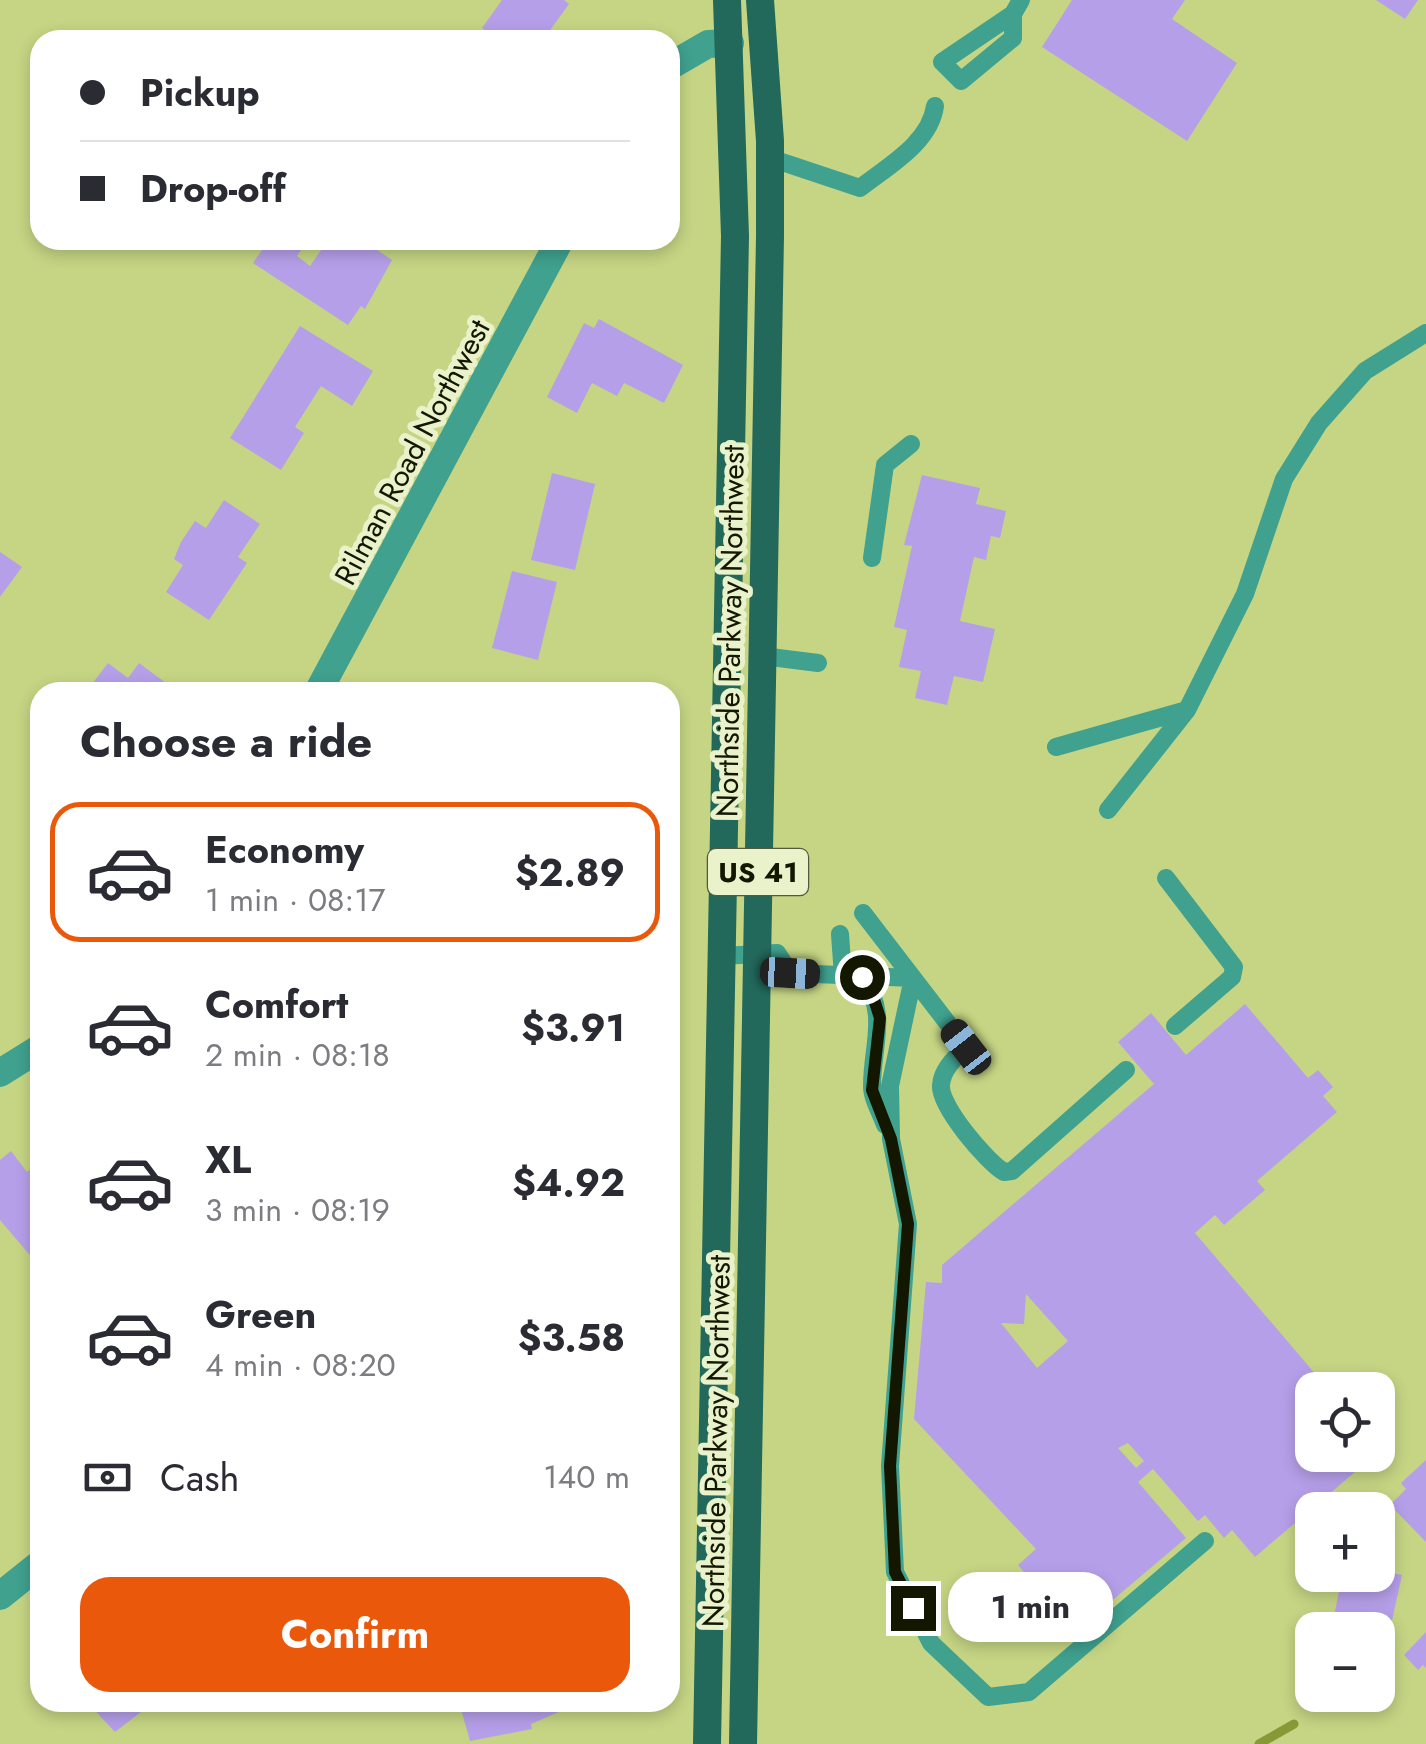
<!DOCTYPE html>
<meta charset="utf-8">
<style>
:root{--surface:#fff;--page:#f2f2f3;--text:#2b2b33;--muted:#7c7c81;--line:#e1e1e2;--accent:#ea580c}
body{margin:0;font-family:Jost,sans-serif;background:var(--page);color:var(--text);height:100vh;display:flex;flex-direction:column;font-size:38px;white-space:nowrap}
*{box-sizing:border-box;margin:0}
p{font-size:32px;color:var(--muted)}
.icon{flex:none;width:55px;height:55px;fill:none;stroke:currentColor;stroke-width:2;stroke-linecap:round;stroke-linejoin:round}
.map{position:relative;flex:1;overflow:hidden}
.side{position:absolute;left:30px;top:682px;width:650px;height:1030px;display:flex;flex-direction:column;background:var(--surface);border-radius:30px;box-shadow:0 5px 15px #0003}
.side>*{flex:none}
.top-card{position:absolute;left:30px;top:30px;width:650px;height:220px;border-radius:30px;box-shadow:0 5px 15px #0003;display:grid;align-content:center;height:220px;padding:0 50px;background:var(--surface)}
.tools{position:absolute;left:1295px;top:1372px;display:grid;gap:20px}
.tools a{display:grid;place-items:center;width:100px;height:100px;border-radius:20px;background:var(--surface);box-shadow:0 5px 15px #0003;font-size:50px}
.end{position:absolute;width:45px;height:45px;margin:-22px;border:12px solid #131700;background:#fff;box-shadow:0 0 0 5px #fff}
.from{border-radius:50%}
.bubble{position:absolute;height:70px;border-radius:30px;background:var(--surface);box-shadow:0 5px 15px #0003;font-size:32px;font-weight:700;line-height:70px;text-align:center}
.car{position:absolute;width:30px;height:60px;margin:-30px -15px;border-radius:12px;box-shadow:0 0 8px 2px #0007;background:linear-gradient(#222 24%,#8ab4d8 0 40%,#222 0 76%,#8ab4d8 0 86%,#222 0)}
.top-card b{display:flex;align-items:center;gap:35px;height:95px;font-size:38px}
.top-card b+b{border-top:2px solid var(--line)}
.top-card i{width:25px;height:25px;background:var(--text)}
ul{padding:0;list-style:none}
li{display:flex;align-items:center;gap:30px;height:140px;margin:0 20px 15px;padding:0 30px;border:5px solid transparent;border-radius:30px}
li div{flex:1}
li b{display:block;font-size:38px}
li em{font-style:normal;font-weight:700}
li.current{border-color:var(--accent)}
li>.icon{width:90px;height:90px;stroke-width:1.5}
h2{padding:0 50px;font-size:45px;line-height:120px}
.pay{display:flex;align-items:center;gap:25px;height:110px;padding:0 50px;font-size:38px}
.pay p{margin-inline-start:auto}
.action{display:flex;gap:20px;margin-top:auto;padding:20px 50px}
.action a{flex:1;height:115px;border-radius:30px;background:var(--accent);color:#fff;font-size:40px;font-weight:700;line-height:115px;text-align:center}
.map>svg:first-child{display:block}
</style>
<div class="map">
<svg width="1426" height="1744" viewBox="0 0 1426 1744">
<rect width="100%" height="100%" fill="#c5d584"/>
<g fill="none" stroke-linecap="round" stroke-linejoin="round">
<!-- stream -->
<path stroke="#889837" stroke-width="9" d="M1259 1744 1294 1724"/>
</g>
<!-- building -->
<path fill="#b69fe9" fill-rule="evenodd" d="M502 0H564L569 4 543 40H499L482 28Z
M1072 0H1185L1172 19 1237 63 1187 141 1042 47Z
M1376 0H1418L1405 19Z
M269 240H300L305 244 297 256 310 266 328 240H370L368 244 392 260 365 309 361 306 348 325 253 263Z
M599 319 683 365 664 403 624 383 617 396 592 383 577 413 547 397 584 323 594 328Z
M300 326 373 371 352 406 321 386 295 427 304 433 281 470 230 438Z
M552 473 595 484 575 570 531 560Z
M922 475 980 488 976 504 1006 511 1000 538 991 536 986 560 974 557 960 621 995 629 983 682 954 676 947 705 915 698 921 671 899 667 907 630 894 627 912 546 904 545Z
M224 500 260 524 238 557 247 563 209 620 166 592 183 565 174 559 181 542 195 521 206 528Z
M0 552 22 567 0 597Z
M512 571 557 582 538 660 492 648Z
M108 663 128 678 139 663 178 692H86Z
M1245 1004 1308 1078 1318 1070 1333 1087 1323 1096 1337 1112 1257 1181 1265 1190 1224 1225 1215 1215 1195 1233 1329 1390H1312V1455H1375L1255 1557 1232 1530 1224 1538 1205 1515 1198 1521 1153 1469 1138 1482 1186 1538 1095 1615 1071 1586 1051 1604 1018 1565 1036 1549 914 1419 926 1282 942 1283V1265L1154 1084 1118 1042 1151 1013 1186 1055ZM1026 1294 1068 1341 1037 1368 1001 1323 1024 1324ZM1128 1443 1144 1461 1136 1468 1118 1448Z
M11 1151 27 1172 33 1167 40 1176V1267L0 1220V1160Z
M1426 1460V1542L1390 1505 1406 1489 1401 1483Z
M1378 1570 1402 1575 1389 1634 1333 1622 1340 1586 1335 1585 1337 1575H1378Z
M1426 1632V1668L1423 1665 1418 1670 1404 1655Z
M87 1702H154L115 1732Z
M459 1702H558L561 1711 531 1724 532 1729 470 1741Z"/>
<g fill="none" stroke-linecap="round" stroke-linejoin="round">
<!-- service -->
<path stroke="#3fa18e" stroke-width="18" d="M1013 14 942 62 961 81 1013 38V14L1021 0
M770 158 860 188C888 166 930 143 935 106
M872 558 885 465 911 444
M762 656 818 663
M1056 747 1187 710
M1108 810 1187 710 1245 594 1284 479 1319 423 1365 371 1426 333
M1166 878 1234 967 1232 977 1175 1026
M863 913 966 1047C956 1057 942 1069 941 1085 939 1106 987 1162 1004 1172L1012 1171 1126 1070
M840 934 843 976
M721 956 777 953 790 973 913 978
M862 977C889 1013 872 1045 872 1086 872 1099 881 1113 885 1125
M913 978 890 1086 891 1139 908 1224 890 1466 895 1572 931 1643 988 1697 1029 1692 1205 1541"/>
<!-- minor -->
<path stroke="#3fa18e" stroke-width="28" d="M670 66 708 44 730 43
M318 692 560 240
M0 1073 40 1048
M0 1596 40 1564"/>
<!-- primary -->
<path stroke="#22685b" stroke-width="28" d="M707 1744 735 236 727 0
M743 1744 770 236V141L760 0"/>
</g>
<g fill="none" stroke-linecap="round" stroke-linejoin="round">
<!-- route -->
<path stroke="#131700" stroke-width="12" d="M862 977 871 990 880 1018 872 1090 891 1139 908 1224 890 1466 895 1572 913 1608"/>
</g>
<g text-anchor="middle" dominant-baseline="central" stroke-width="10" stroke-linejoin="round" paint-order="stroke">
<!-- shield labels -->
<rect fill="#e9f2ca" stroke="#53593d" stroke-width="2.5" x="708" y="849" width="100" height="46" rx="8"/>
<g font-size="28" font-weight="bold" fill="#131700">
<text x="758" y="872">US 41</text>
</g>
<!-- street labels -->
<g font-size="30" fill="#131700" stroke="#e9f2ca">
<text transform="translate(412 452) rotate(-62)">Rilman Road Northwest</text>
<text transform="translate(730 631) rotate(-89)">Northside Parkway Northwest</text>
<text transform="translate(716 1441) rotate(-89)">Northside Parkway Northwest</text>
</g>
</g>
</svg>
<div class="tools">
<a><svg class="icon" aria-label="locate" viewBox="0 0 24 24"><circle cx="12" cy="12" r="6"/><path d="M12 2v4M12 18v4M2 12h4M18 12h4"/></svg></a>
<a>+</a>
<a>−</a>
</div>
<i class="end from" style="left:862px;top:977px"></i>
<i class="end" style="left:913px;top:1608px"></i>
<div class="bubble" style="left:948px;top:1572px;width:165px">1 min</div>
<i class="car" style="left:790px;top:973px;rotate:93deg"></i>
<i class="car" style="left:966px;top:1047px;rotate:322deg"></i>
<div class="top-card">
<b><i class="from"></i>Pickup</b>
<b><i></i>Drop-off</b>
</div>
<section class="side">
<h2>Choose a ride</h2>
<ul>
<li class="current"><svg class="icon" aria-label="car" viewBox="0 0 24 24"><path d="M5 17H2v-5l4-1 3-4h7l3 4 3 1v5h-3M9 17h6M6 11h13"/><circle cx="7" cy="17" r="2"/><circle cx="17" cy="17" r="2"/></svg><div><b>Economy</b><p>1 min · 08:17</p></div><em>$2.89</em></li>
<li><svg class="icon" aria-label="car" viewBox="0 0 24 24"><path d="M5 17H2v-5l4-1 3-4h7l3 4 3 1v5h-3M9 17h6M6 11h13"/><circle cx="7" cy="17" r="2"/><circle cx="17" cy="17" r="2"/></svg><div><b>Comfort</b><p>2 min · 08:18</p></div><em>$3.91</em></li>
<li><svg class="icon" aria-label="car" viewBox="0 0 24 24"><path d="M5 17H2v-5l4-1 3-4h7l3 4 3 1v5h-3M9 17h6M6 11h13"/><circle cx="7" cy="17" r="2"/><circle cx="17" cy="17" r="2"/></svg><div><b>XL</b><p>3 min · 08:19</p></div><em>$4.92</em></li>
<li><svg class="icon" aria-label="car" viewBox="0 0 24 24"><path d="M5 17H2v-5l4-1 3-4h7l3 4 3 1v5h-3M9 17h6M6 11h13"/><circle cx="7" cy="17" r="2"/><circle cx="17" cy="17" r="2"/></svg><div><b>Green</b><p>4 min · 08:20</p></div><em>$3.58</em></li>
</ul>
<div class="pay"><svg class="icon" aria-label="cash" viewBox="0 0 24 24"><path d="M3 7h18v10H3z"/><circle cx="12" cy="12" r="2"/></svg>Cash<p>140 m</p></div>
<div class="action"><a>Confirm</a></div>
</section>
</div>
